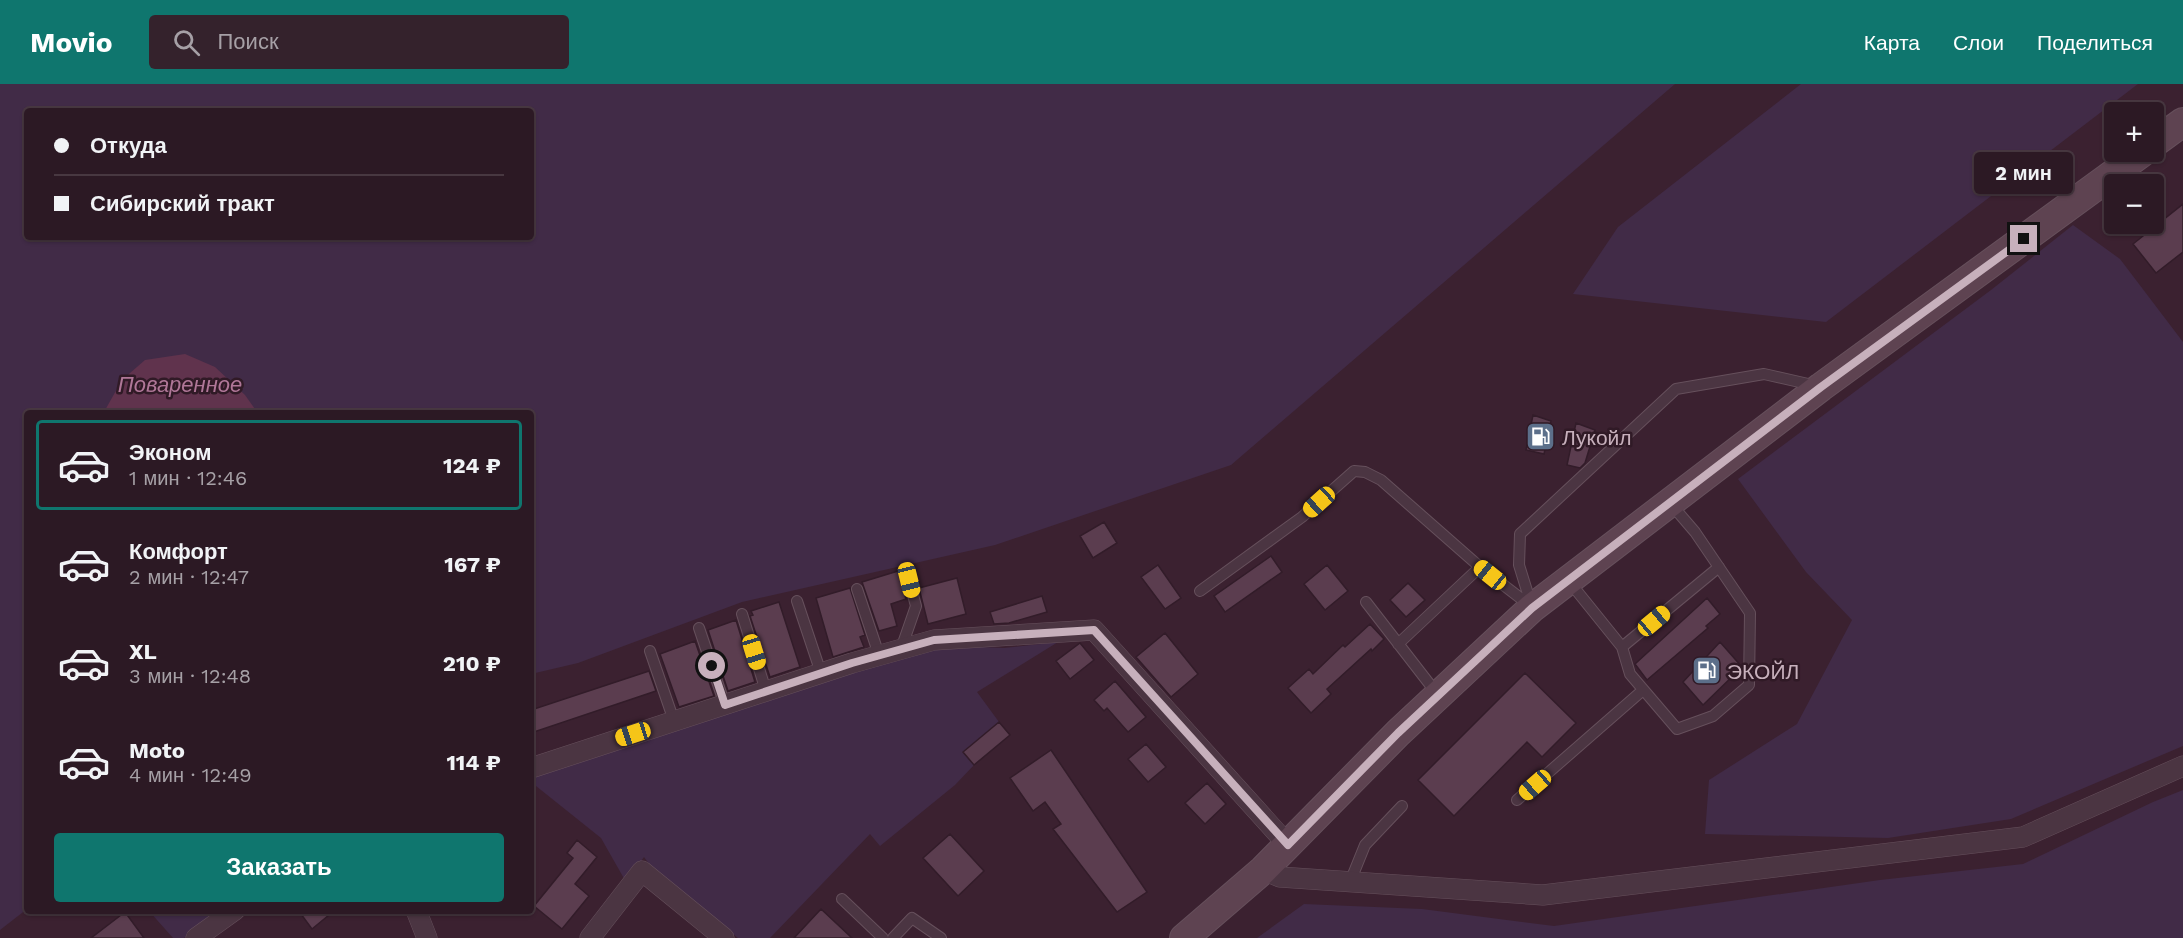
<!DOCTYPE html>
<html lang="ru">
<meta charset="utf-8">
<style>
:root{--surface:#2c1924;--page:#34222c;--text:#f1f3f6;--muted:#a6a0a6;--line:#483841;--accent:#0f766e}
body{margin:0;font-family:"Work Sans",sans-serif;background:var(--page);color:var(--text);height:100vh;display:flex;flex-direction:column;font-size:22px;white-space:nowrap}
*{box-sizing:border-box;margin:0}
p{font-size:20px;color:var(--muted)}
.icon{flex:none;width:33px;height:33px;fill:none;stroke:currentColor;stroke-width:2;stroke-linecap:round;stroke-linejoin:round}
.map{position:relative;flex:1;overflow:hidden}
.details{position:absolute;left:24px;top:326px;width:510px;height:504px;display:flex;flex-direction:column;background:var(--surface);border-radius:6px;box-shadow:0 2px 4px #0004,0 0 0 2px var(--line)}
.details>*{flex:none}
.guide{position:absolute;left:24px;top:24px;width:510px;height:132px;border-radius:6px;box-shadow:0 2px 4px #0004,0 0 0 2px var(--line);display:grid;align-content:center;height:132px;padding:0 30px;background:var(--surface)}
.tools{position:absolute;left:2104px;top:18px;display:grid;gap:12px}
.tools a{display:grid;place-items:center;width:60px;height:60px;border-radius:6px;background:var(--surface);box-shadow:0 2px 4px #0004,0 0 0 2px var(--line);font-size:30px}
.end{position:absolute;width:27px;height:27px;margin:-14px;border:8px solid #c7b0bc;background:#111;box-shadow:0 0 0 3px #111}
.from{border-radius:50%}
.bubble{position:absolute;height:42px;border-radius:6px;background:var(--surface);box-shadow:0 2px 4px #0004,0 0 0 2px var(--line);font-size:20px;font-weight:700;line-height:42px;text-align:center}
.car{position:absolute;width:18px;height:36px;margin:-18px -9px;border-radius:8px;box-shadow:0 0 4px 2px #0007;background:linear-gradient(#f5c518 24%,#345 0 40%,#f5c518 0 76%,#345 0 86%,#f5c518 0)}
.guide b{display:flex;align-items:center;gap:21px;height:57px;font-size:22px}
.guide b+b{border-top:2px solid var(--line)}
.guide i{width:15px;height:15px;background:var(--text)}
ul{padding:10px 0 0;list-style:none}
li{display:flex;align-items:center;gap:18px;height:90px;margin:0 12px 9px;padding:0 18px;border:3px solid transparent;border-radius:6px}
li div{flex:1}
li b{display:block;font-size:22px}
li em{font-style:normal;font-weight:700}
li.current{border-color:var(--accent)}
li>.icon{width:54px;height:54px;stroke-width:1.5}
.cta{display:flex;gap:12px;margin-top:auto;padding:12px 30px}
.cta a{flex:1;height:69px;border-radius:6px;background:var(--accent);color:#fff;font-size:24px;font-weight:700;line-height:69px;text-align:center}
header{display:flex;align-items:center;gap:36px;box-sizing:border-box;height:84px;padding:0 30px;background:var(--accent);color:#fff}
header strong{font-size:28px}
nav{display:flex;gap:33px;margin-inline-start:auto;font-size:21px}
.search{width:420px;height:54px;background:var(--page);display:flex;align-items:center;gap:15px;box-sizing:border-box;padding:0 21px;border-radius:6px;color:var(--muted);font-size:22px}
.map>svg:first-child{display:block}
</style>
<header>
<strong>Movio</strong>
<div class="search"><svg class="icon" aria-label="search" viewBox="0 0 24 24"><circle cx="10" cy="10" r="6"/><path d="M15 15l6 6"/></svg>Поиск</div>
<nav><a>Карта</a><a>Слои</a><a>Поделиться</a></nav>
</header>
<div class="map">
<svg width="2183" height="854" viewBox="0 0 2183 854">
<rect width="100%" height="100%" fill="#3b2130"/>
<!-- green -->
<path fill="#412b47" fill-rule="evenodd" d="M0 0H1675L1231 381 995 461 742 518 578 579 531 590V328H27V825L0 846ZM27 27H531V153H27Z
M1801 0H2138L1826 238 1573 210 1618 143Z
M2073 141 2120 175 2183 258V662L2011 735 1888 754 1705 750 1709 696 1797 640 1852 536 1806 488 1738 395 1991 206Z
M1058 558 977 608 999 638 963 668 974 681 955 701 880 762 870 750 770 854H738L655 788 644 773 626 798 601 754 531 698V692L933 561 1004 564Z
M2183 706V854H1257L1304 820 1422 825 1554 842 1880 796 2023 780 2153 718Z
M149 827H223L184 854H173Z"/>
<!-- water -->
<path fill="#60334d" d="M185 270 215 283 245 311 257 328H104L122 296 145 276Z"/>
<!-- building -->
<path fill="#5b3d4f" stroke="#321c29" stroke-width="1.5" d="M2183 120V168L2156 189 2133 160Z
M1533 331 1551 337 1544 370 1526 366Z
M1576 339 1595 346 1585 379 1580 384 1567 381Z
M1104 438 1117 459 1093 474 1080 452Z
M1271 472 1282 488 1225 528 1214 512Z
M1158 481 1181 514 1165 525 1141 493Z
M1327 481 1348 507 1325 526 1304 500Z
M898 487 906 515 891 520 897 542 879 547 862 498Z
M957 494 966 530 928 540 919 504Z
M1408 499 1425 516 1406 533 1390 516Z
M850 504 865 551 860 553 864 563 833 573 816 514Z
M1042 512 1047 528 1009 539 994 540 990 528Z
M1707 514 1720 530 1706 542 1708 544 1647 596 1635 580Z
M779 518 800 583 770 593 750 532 753 531 751 527Z
M736 536 755 598 728 607 708 546Z
M1370 540 1384 555 1372 567 1371 565 1327 605 1331 610 1311 629 1288 604 1309 585 1313 590 1343 561 1345 563Z
M1165 549 1198 590 1171 613 1136 573Z
M695 557 714 612 679 623 660 570Z
M1720 558 1742 583 1703 621 1683 598Z
M1080 559 1094 576 1070 595 1056 577Z
M649 587 656 607 531 649V626Z
M1525 589 1576 639 1542 673 1527 658 1454 732 1418 696Z
M1115 597 1146 633 1128 648 1107 624 1104 627 1094 616Z
M999 638 1010 651 974 681 963 668Z
M1146 660 1166 683 1148 698 1128 675Z
M1051 666 1147 808 1117 828 1053 745 1061 740 1045 718 1033 727 1010 694Z
M1207 699 1226 720 1205 740 1185 719Z
M950 750 984 787 958 812 923 774Z
M577 756 597 773 575 800 589 812 562 845 534 822 573 774 567 769Z
M821 825 852 854H794Z
M298 826H335L312 845Z
M125 828 144 854H91Z"/>
<g fill="none" stroke-linecap="round" stroke-linejoin="round">
<defs>
<path id="service" d="M1568 496 1622 563 1719 483
M857 505 879 571
M1200 507 1302 433 1354 387 1365 388 1381 396 1480 483 1532 523
M797 517 821 589
M1366 518 1438 611
M1532 523 1519 481 1520 450 1676 305 1764 290 1817 302
M742 530 766 607
M699 544 725 621
M1398 560 1480 483
M1622 563 1630 590 1677 645 1713 632 1749 601 1750 529 1695 448 1671 420
M901 565 916 522 909 496
M650 567 674 637
M1517 716 1643 606
M1350 798 1365 761 1402 722
M842 815 883 854
M893 854 912 834 941 854"/>
<path id="minor" d="M531 684 852 579 934 556 1094 546 1288 761
M1263 786 1280 793 1543 811 2023 753 2183 682
M416 826 427 854
M196 854 235 826
M590 854 642 787 724 854"/>
<path id="secondary" d="M2154 59 2183 38
M1184 854 1263 786 1398 649 1532 524 1821 303 2143 68"/>
</defs>
<!-- service casing -->
<use href="#service" stroke="#66505c" stroke-width="12"/>
<!-- minor casing -->
<use href="#minor" stroke="#66505c" stroke-width="21"/>
<!-- secondary casing -->
<use href="#secondary" stroke="#66505c" stroke-width="30"/>
<!-- service -->
<use href="#service" stroke="#4b3542" stroke-width="10"/>
<!-- minor -->
<use href="#minor" stroke="#4b3542" stroke-width="20"/>
<!-- secondary -->
<use href="#secondary" stroke="#5e4351" stroke-width="28"/>
</g>
<g fill="none" stroke-linecap="round" stroke-linejoin="round">
<!-- route -->
<path stroke="#c7b0bc" stroke-width="8" d="M712 582 725 621 852 579 934 556 1094 546 1288 761 1398 649 1532 524 1821 303 2024 155"/>
</g>
<!-- icons -->
<defs>
<symbol id="fuel-square" viewBox="-11 -11 22 22"><rect x="-9" y="-9" width="18" height="18" rx="4" fill="#5c6f8a" stroke="#301a26"/><path d="M-5.5-6h7V0h2V4h1.3V-2.5L3-4.5l.8-.8L6-3V5H2.5V1h-1V6h-7ZM-4.2-4.7v3.2H.2V-4.7Z" fill="#fff"/></symbol>
</defs>
<g fill-rule="evenodd">
<use href="#fuel-square" x="1524" y="336" width="33" height="33"/>
<use href="#fuel-square" x="1690" y="570" width="33" height="33"/>
</g>
<g text-anchor="middle" dominant-baseline="central" stroke-width="5" stroke-linejoin="round" paint-order="stroke">
<!-- poi labels -->
<g font-size="21" fill="#c7b0bc" stroke="#301a26" text-anchor="start">
<text x="1562" y="353">Лукойл</text>
<text x="1727" y="587">ЭКОЙЛ</text>
</g>
<!-- water labels -->
<g font-size="22" font-style="italic" fill="#b07798" stroke="#301a26">
<text x="180" y="300">Поваренное</text>
</g>
</g>
</svg>
<div class="tools">
<a>+</a>
<a>−</a>
</div>
<i class="end from" style="left:712px;top:582px"></i>
<i class="end" style="left:2024px;top:155px"></i>
<div class="bubble" style="left:1974px;top:68px;width:99px">2 мин</div>
<i class="car" style="left:1319px;top:418px;rotate:228deg"></i>
<i class="car" style="left:1490px;top:491px;rotate:309deg"></i>
<i class="car" style="left:909px;top:496px;rotate:166deg"></i>
<i class="car" style="left:1654px;top:537px;rotate:50deg"></i>
<i class="car" style="left:754px;top:568px;rotate:163deg"></i>
<i class="car" style="left:633px;top:650px;rotate:252deg"></i>
<i class="car" style="left:1535px;top:701px;rotate:229deg"></i>
<div class="guide">
<b><i class="from"></i>Откуда</b>
<b><i></i>Сибирский тракт</b>
</div>
<section class="details">
<ul>
<li class="current"><svg class="icon" aria-label="car" viewBox="0 0 24 24"><path d="M5 17H2v-5l4-1 3-4h7l3 4 3 1v5h-3M9 17h6M6 11h13"/><circle cx="7" cy="17" r="2"/><circle cx="17" cy="17" r="2"/></svg><div><b>Эконом</b><p>1 мин · 12:46</p></div><em>124 ₽</em></li>
<li><svg class="icon" aria-label="car" viewBox="0 0 24 24"><path d="M5 17H2v-5l4-1 3-4h7l3 4 3 1v5h-3M9 17h6M6 11h13"/><circle cx="7" cy="17" r="2"/><circle cx="17" cy="17" r="2"/></svg><div><b>Комфорт</b><p>2 мин · 12:47</p></div><em>167 ₽</em></li>
<li><svg class="icon" aria-label="car" viewBox="0 0 24 24"><path d="M5 17H2v-5l4-1 3-4h7l3 4 3 1v5h-3M9 17h6M6 11h13"/><circle cx="7" cy="17" r="2"/><circle cx="17" cy="17" r="2"/></svg><div><b>XL</b><p>3 мин · 12:48</p></div><em>210 ₽</em></li>
<li><svg class="icon" aria-label="car" viewBox="0 0 24 24"><path d="M5 17H2v-5l4-1 3-4h7l3 4 3 1v5h-3M9 17h6M6 11h13"/><circle cx="7" cy="17" r="2"/><circle cx="17" cy="17" r="2"/></svg><div><b>Moto</b><p>4 мин · 12:49</p></div><em>114 ₽</em></li>
</ul>
<div class="cta"><a>Заказать</a></div>
</section>
</div>
